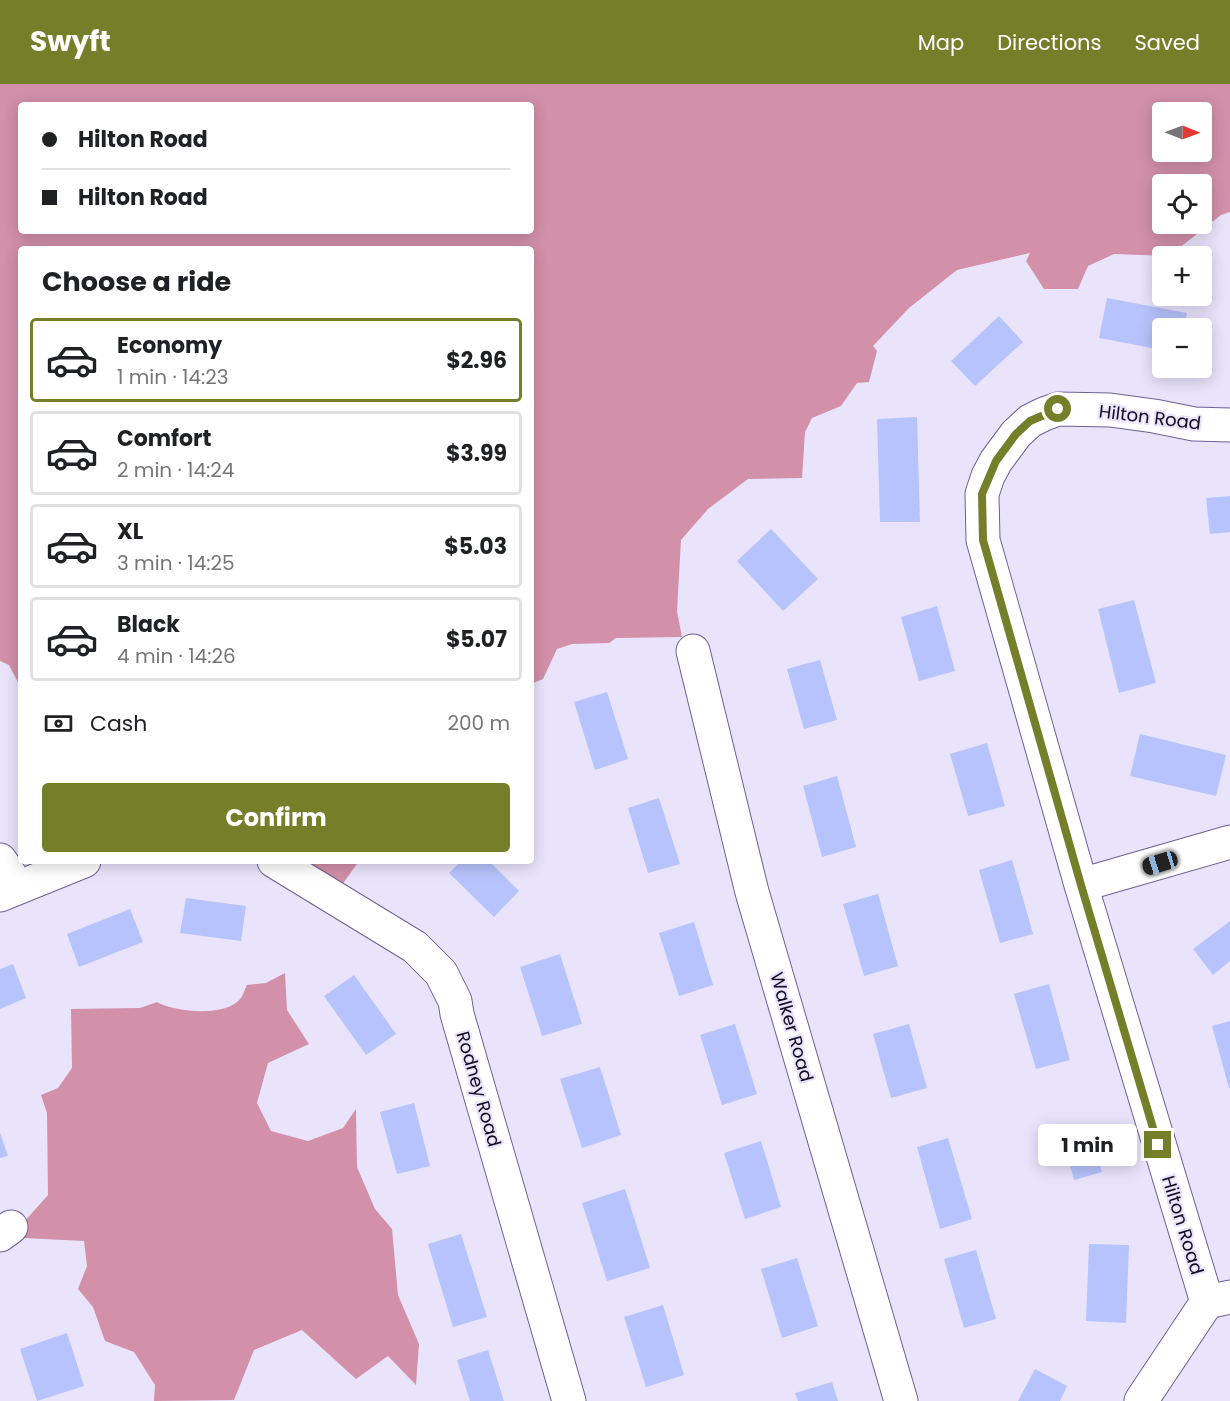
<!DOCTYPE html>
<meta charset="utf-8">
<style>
:root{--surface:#fff;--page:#f2f2f2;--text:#202124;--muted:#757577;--line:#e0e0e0;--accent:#757f2a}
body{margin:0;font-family:Poppins,sans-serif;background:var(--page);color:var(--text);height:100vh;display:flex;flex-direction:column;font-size:22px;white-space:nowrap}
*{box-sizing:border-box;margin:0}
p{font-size:20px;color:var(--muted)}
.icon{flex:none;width:33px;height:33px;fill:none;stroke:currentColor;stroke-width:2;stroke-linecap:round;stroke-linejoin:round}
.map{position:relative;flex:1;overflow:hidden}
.details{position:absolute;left:18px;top:162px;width:516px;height:618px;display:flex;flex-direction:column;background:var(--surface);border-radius:6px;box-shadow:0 3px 15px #0003}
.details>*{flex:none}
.top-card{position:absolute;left:18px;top:18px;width:516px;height:132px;border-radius:6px;box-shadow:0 3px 15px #0003;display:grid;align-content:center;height:132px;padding:0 24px;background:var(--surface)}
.needle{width:39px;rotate:91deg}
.fabs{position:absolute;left:1152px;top:18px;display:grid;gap:12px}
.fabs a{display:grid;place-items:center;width:60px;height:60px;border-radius:6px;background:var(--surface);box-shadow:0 3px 15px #0003;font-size:30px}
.end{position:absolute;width:27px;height:27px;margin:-14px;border:8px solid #757f2a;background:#fff;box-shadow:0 0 0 3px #fff}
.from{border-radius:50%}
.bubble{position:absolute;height:42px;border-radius:6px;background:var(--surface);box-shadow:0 3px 15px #0003;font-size:20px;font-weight:700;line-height:42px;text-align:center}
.car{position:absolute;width:18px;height:36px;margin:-18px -9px;border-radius:8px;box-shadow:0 0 4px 2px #0007;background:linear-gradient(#222 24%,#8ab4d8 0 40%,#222 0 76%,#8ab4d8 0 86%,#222 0)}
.top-card b{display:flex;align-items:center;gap:21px;height:57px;font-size:22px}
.top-card b+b{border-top:2px solid var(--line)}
.top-card i{width:15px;height:15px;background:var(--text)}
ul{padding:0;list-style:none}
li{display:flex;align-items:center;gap:18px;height:84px;margin:0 12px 9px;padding:0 12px;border:3px solid var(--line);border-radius:6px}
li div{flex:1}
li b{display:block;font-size:22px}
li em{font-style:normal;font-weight:700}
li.current{border-color:var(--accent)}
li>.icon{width:54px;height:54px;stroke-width:1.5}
h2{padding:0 24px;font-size:27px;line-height:72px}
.pay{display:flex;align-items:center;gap:15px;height:66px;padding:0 24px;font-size:22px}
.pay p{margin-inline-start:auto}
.button{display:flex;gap:12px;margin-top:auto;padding:12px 24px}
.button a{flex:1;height:69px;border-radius:6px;background:var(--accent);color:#fff;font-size:24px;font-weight:700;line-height:69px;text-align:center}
header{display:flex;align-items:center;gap:36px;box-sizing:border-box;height:84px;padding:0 30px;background:var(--accent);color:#fff}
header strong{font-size:28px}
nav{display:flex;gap:33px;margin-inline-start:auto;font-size:21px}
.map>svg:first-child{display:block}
</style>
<header>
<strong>Swyft</strong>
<nav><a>Map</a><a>Directions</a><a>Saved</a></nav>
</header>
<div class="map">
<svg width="1230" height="1317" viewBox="0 0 1230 1317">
<rect width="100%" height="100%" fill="#e9e4fc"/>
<!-- forest -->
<path fill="#d290a9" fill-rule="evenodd" d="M0 0H1230V128L1221 131 1169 172 1114 170 1088 182 1078 205H1044L1026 177 1030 169 957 186 909 224 873 262 877 267 869 298 857 299 841 322 812 334 805 348 802 394 748 395 708 425 681 456 677 527 682 553 616 554 609 559 572 560 557 565 543 595 531 600V165H21V604L9 581 0 577ZM21 21H531V147H21ZM1162 28H1202V68H1162ZM1162 100H1202V140H1162Z
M272 777H359L334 812Z
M285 889 287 926 309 960 268 979 257 1019 271 1047 308 1057 343 1044 356 1025 357 1083 375 1125 392 1145 398 1211 419 1260 416 1301 388 1272 356 1295 302 1246 254 1266 234 1316 154 1317 155 1301 134 1268 105 1257 93 1223 78 1205 87 1182 84 1157 24 1154 16 1147 48 1111 47 1029 41 1011 58 1004 72 984 71 925 140 924 157 918C175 928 226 934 241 914 243 911 245 905 247 901L266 899Z"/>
<!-- building -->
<path fill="#b7c3fc" d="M1107 214 1187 229 1184 244H1162V266L1099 254Z
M999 232 1023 258 975 302 951 277Z
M917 333 920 438H880L877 335Z
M1230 412V448L1210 450 1206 414Z
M771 445 818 495 783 527 737 477Z
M1134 516 1156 599 1119 609 1098 525Z
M937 522 955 587 919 597 901 533Z
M820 576 837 636 804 645 787 585Z
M607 608 628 675 595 686 574 618Z
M1140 650 1226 671 1216 712 1130 692Z
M987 659 1005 722 968 732 950 670Z
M837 692 856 763 822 773 803 702Z
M659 714 680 780 648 789 628 724Z
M1012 776 1033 850 1000 859 979 786Z
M461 777H489L519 807 494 833 449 789Z
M878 810 898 882 864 892 843 820Z
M186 814 246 822 241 857 180 849Z
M130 825 143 858 79 883 67 850Z
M1230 837V877L1213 891 1193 865Z
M694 838 713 901 679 912 659 849Z
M560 870 582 940 542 952 520 883Z
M13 880 26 914 0 925V885Z
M354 891 396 950 366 971 324 912Z
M1049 900 1070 976 1036 985 1014 910Z
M1230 937V1004H1229L1212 942Z
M735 940 757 1010 722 1021 700 951Z
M909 940 927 1004 891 1014 873 950Z
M600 983 621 1051 582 1064 560 995Z
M414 1019 430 1082 397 1090 380 1028Z
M1088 1041 1102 1088 1074 1096 1061 1049Z
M0 1049 8 1072 0 1074Z
M948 1054 972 1135 940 1145 917 1063Z
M761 1057 781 1123 745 1135 724 1069Z
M625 1105 650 1184 607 1197 582 1119Z
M461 1150 487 1233 453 1243 428 1160Z
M1089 1160 1129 1161 1126 1239 1086 1237Z
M976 1166 996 1235 964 1244 944 1175Z
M797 1174 818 1242 782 1254 761 1185Z
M663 1221 684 1291 646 1303 624 1233Z
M67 1249 84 1302 37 1317 20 1265Z
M488 1266 504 1317H470L457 1276Z
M1035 1285 1067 1302 1060 1317H1018Z
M832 1298 838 1317H798L795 1309Z"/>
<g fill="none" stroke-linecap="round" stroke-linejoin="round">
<defs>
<path id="minor" d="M693 567 752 808 901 1317
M0 776 18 803
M274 777 415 863 441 889 455 917 457 930 569 1317
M1081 801 1230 758
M0 811 84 777
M0 1151 11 1143
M1207 1218 1081 801 983 456 982 410 988 392 996 377 1016 350 1030 337 1044 330 1058 325 1110 326 1154 332 1194 340 1230 341
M1141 1317 1207 1218 1230 1213"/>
</defs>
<!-- minor casing -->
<use href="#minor" stroke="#6d6094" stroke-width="35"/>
<!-- minor -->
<use href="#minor" stroke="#fff" stroke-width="33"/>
</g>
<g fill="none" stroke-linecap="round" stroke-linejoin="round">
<!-- route -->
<path stroke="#757f2a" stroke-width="8" d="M1058 325 1030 337 1016 350 996 377 982 410 983 456 1081 801 1158 1061"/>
</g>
<g text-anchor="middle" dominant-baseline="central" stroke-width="4.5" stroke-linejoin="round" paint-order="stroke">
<!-- street labels -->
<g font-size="18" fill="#110b1f" stroke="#e9e4fc">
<text transform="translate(1150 333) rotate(7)">Hilton Road</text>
<text transform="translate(792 943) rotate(74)">Walker Road</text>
<text transform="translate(479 1005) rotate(74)">Rodney Road</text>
<text transform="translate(1183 1141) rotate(73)">Hilton Road</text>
</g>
</g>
</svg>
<div class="fabs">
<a><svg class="needle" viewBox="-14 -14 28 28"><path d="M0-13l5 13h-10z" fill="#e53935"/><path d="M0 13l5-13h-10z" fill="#757577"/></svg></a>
<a><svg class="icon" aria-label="locate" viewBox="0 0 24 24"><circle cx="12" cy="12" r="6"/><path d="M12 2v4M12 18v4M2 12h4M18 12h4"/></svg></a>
<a>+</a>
<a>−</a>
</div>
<i class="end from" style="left:1058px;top:325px"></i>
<i class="end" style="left:1158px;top:1061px"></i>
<div class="bubble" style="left:1038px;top:1040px;width:99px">1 min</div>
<i class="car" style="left:1160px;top:779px;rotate:253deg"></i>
<div class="top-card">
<b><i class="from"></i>Hilton Road</b>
<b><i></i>Hilton Road</b>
</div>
<section class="details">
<h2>Choose a ride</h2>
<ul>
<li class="current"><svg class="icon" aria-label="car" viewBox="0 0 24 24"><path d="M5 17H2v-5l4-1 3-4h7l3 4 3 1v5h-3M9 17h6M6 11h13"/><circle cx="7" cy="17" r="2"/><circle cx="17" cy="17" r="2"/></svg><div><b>Economy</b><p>1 min · 14:23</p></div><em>$2.96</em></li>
<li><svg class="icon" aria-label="car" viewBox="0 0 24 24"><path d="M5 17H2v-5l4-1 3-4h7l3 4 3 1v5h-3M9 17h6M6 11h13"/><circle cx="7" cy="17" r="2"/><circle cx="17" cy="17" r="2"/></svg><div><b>Comfort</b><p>2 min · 14:24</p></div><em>$3.99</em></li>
<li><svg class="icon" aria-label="car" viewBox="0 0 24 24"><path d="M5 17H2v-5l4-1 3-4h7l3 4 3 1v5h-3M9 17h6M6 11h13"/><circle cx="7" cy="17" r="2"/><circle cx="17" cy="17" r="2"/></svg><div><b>XL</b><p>3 min · 14:25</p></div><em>$5.03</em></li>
<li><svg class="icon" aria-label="car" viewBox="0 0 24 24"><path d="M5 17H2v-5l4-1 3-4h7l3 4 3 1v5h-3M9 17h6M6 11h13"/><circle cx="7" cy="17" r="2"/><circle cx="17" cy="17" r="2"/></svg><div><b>Black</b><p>4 min · 14:26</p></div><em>$5.07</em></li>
</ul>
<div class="pay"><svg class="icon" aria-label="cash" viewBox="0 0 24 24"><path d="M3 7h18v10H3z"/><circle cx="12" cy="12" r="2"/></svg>Cash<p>200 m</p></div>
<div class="button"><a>Confirm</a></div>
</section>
</div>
